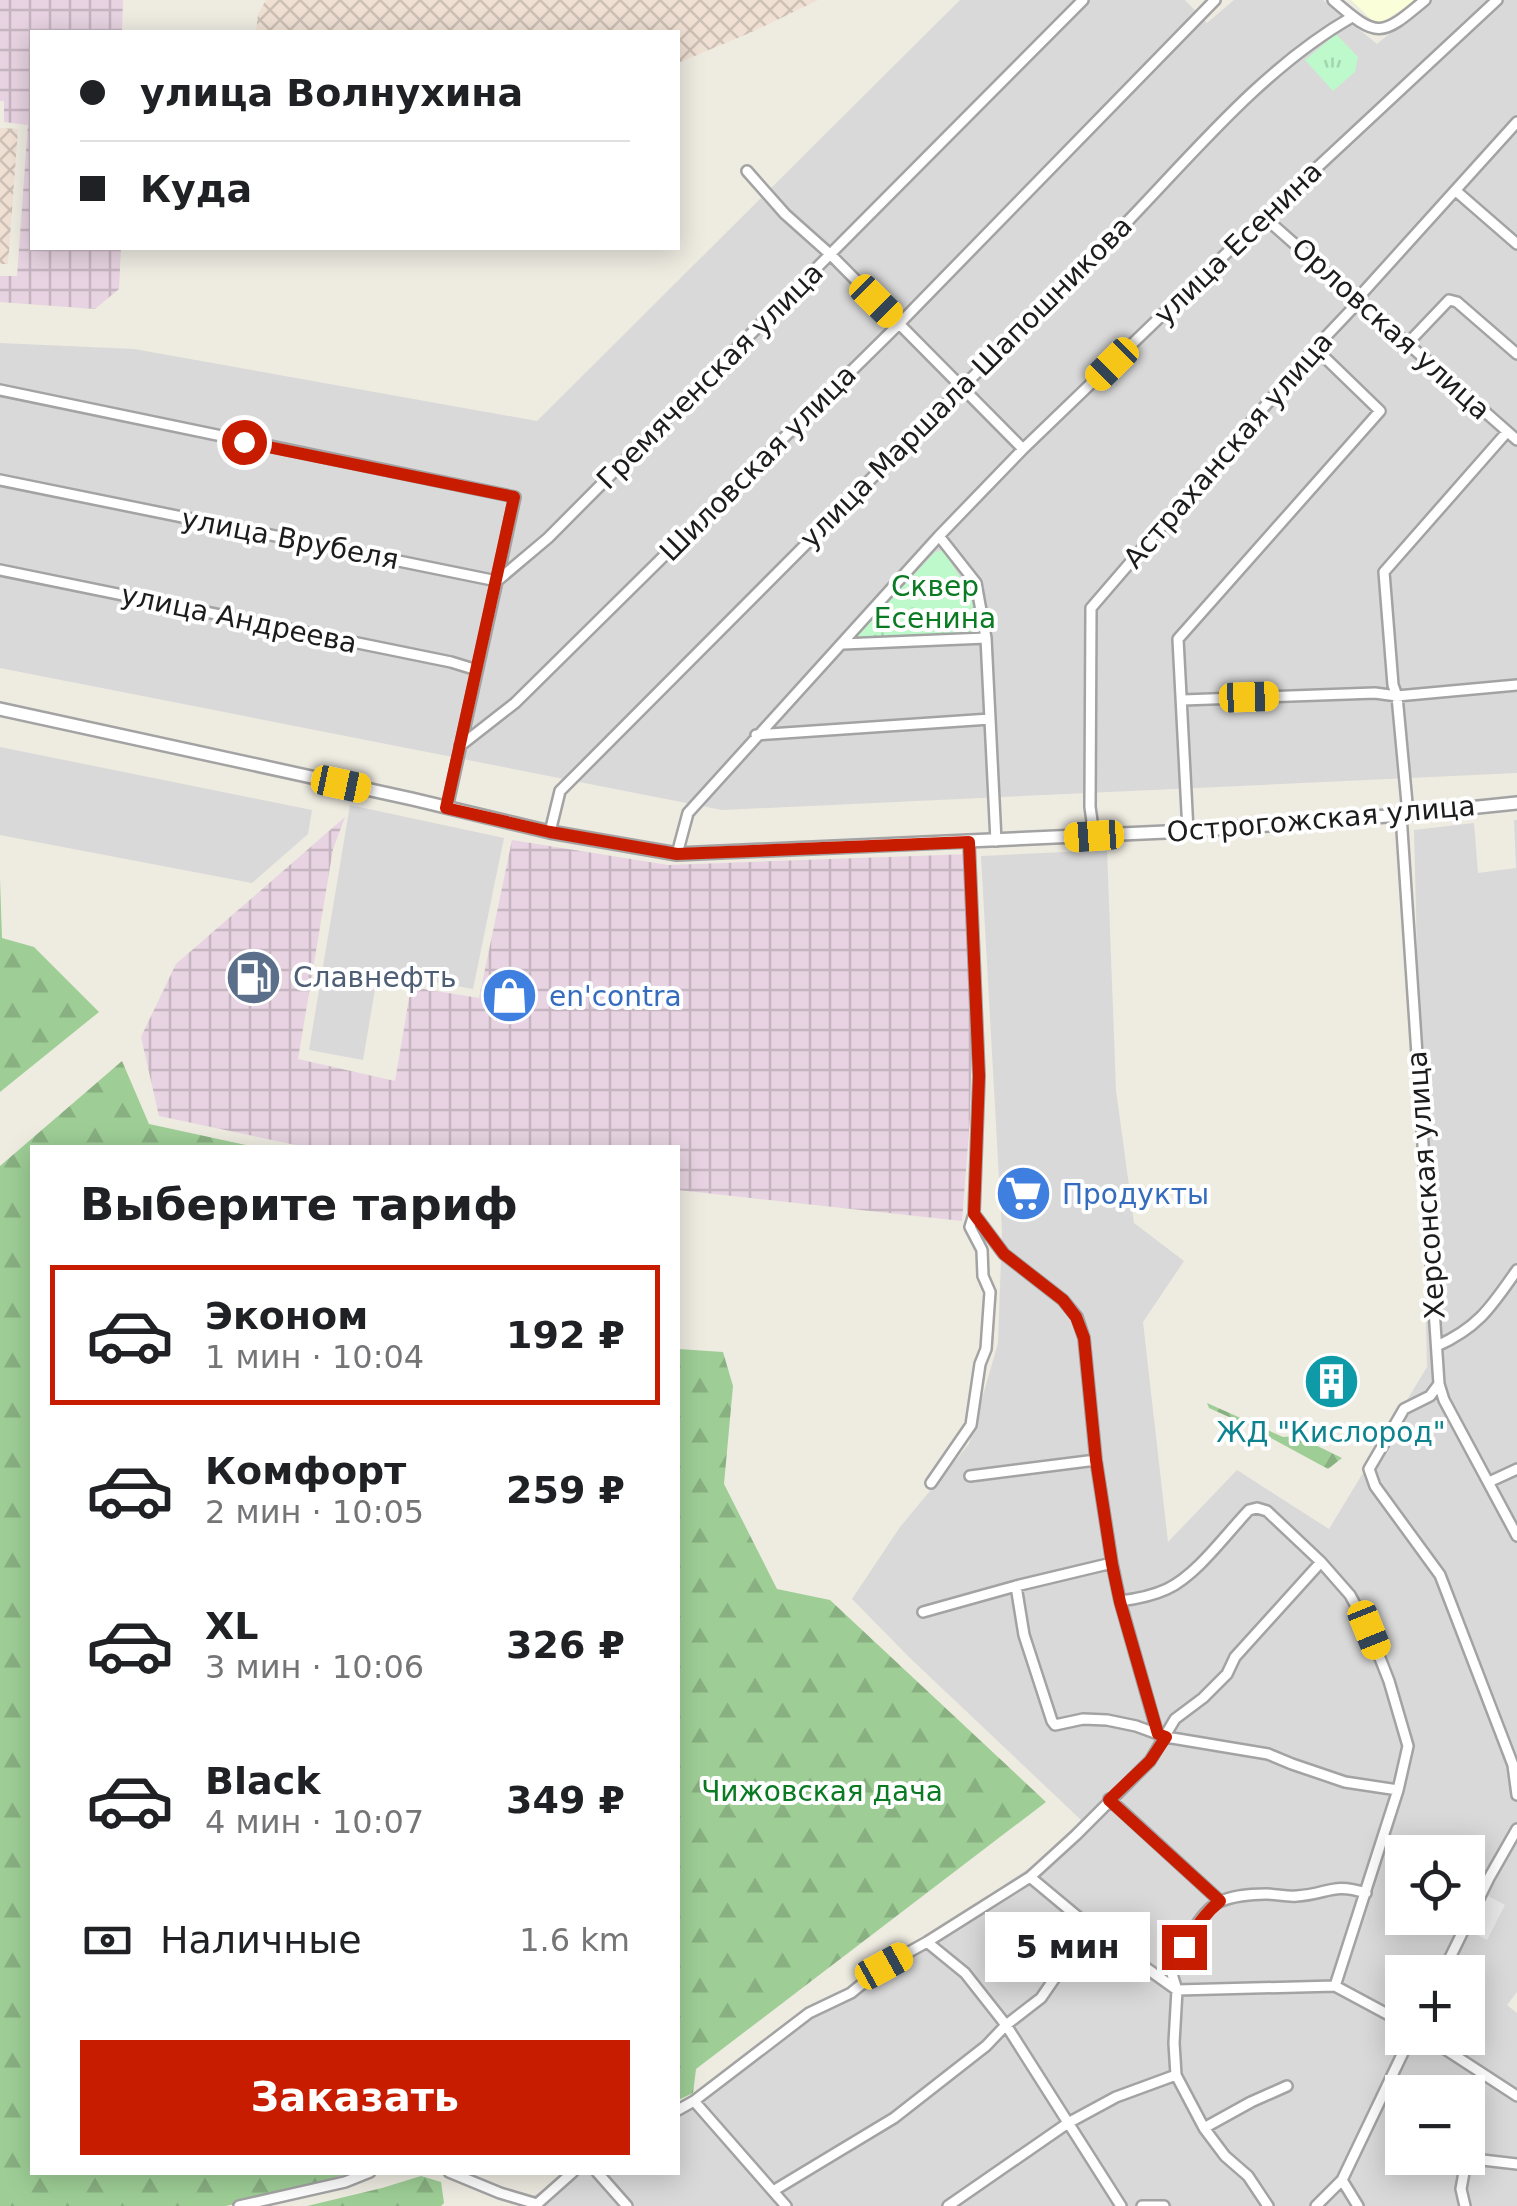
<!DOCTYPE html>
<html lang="ru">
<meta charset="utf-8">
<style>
:root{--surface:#fff;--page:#f6f6f6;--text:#202124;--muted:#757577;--line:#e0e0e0;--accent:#c81c00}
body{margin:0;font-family:"DejaVu Sans",sans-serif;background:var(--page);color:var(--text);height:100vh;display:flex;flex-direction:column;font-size:38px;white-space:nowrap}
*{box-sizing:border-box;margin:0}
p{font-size:32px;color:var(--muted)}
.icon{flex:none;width:55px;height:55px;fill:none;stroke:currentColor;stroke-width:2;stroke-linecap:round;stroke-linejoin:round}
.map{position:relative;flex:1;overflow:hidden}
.panel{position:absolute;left:30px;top:1145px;width:650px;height:1030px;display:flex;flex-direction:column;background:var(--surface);border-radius:0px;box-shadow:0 5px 25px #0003}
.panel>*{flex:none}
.hud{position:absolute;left:30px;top:30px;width:650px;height:220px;border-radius:0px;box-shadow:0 5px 25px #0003;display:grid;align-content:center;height:220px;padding:0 50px;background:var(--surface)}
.buttons{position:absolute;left:1385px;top:1835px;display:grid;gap:20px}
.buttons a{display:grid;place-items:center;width:100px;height:100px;border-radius:0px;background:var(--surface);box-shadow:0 5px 25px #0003;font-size:50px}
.end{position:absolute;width:45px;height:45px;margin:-22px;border:12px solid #c81c00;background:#fff;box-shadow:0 0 0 5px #fff}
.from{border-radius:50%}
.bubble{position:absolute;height:70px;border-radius:0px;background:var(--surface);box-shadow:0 5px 25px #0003;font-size:32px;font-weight:700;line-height:70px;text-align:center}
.car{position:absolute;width:30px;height:60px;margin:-30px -15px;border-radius:12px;box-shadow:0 0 8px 2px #0007;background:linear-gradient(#f5c518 24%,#345 0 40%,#f5c518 0 76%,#345 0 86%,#f5c518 0)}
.hud b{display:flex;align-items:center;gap:35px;height:95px;font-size:38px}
.hud b+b{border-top:2px solid var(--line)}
.hud i{width:25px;height:25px;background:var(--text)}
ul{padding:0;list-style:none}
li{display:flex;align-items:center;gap:30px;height:140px;margin:0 20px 15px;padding:0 30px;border:5px solid transparent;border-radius:0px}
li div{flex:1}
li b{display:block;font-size:38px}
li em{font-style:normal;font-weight:700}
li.selected{border-color:var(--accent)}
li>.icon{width:90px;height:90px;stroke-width:1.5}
h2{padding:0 50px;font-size:45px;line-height:120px}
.pay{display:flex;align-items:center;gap:25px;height:110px;padding:0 50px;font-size:38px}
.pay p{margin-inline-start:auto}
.button{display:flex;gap:20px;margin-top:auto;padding:20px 50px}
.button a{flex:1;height:115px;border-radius:0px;background:var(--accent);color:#fff;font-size:40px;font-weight:700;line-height:115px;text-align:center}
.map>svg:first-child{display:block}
</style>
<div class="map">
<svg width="1517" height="2206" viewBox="0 0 1517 2206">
<defs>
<pattern id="industrial-grid" width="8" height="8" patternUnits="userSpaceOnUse" patternTransform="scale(2.5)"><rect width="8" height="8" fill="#e7d3e1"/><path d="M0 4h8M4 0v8" fill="none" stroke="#c6b5c0"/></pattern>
<pattern id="military-cross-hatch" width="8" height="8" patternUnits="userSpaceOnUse" patternTransform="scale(2.5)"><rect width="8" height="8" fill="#f0e0d4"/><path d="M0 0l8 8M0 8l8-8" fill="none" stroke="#cdc0b5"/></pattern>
<pattern id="forest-firs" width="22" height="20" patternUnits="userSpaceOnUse" patternTransform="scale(2.5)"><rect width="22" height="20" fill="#9ece96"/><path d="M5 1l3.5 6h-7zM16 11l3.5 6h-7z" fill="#88b081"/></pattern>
<pattern id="park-tufts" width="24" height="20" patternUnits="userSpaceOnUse" patternTransform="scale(2.5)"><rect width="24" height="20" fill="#bdf9ca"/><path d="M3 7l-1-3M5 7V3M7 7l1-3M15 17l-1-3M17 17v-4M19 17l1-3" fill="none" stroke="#a2d5ad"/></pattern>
</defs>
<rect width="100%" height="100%" fill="#eeebe1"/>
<!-- residential -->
<path fill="#dad9d9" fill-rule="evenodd" d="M960 0H1185L1207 23 1234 0H1323L1377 44 1430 0H1517V773L722 810 0 668V343L134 349 537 421Z
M0 747 312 810 308 834 252 883 0 835Z
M350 805 504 838 473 989 378 972 363 1060 309 1050Z
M1514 820H1517V1992L1507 2005 1517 2013V2206H528L525 2201 571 2173 678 2172V2107L1038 1862 1081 1820 910 1658 852 1599 900 1527 969 1444 998 1343 1002 1232 981 856 1107 850 1116 1090 1134 1223 1184 1261 1143 1322 1168 1542 1237 1470 1329 1529 1427 1367 1414 830 1474 823 1478 873 1516 868ZM1402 1852H1468V1918H1402ZM1402 1972H1468V2038H1402ZM1402 2092H1468V2158H1402Z"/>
<!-- industrial -->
<path fill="url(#industrial-grid)" d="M0 0H123L122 32H32V248H121L119 289 95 309 0 302V276H17L28 125 4 122V101H0Z
M345 817 333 849 298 1059 395 1081 411 987 479 998 512 840 668 865 970 854 973 992 970 1118 962 1221 678 1190V1148L305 1147 159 1116 141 1037 176 964Z"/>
<!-- education -->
<path fill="#faffd9" d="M1351 0H1418L1377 25Z"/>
<!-- military -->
<path fill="url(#military-cross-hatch)" d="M266 0H818L754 31 678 63V32H256L258 14Z
M0 128 18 129 8 264H0Z"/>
<!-- forest -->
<path fill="url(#forest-firs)" d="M0 878 2 938 34 947 99 1012 0 1092Z
M122 1061 149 1124 255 1147 32 1148V2172L352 2173 226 2206H0V1166Z
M678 1349 723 1352 733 1386 724 1484 777 1589 830 1600 1046 1802 696 2069 693 2093 678 2100Z
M1207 1403 1283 1437 1297 1436 1342 1458 1328 1469 1249 1426 1209 1408Z
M421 2176 441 2182 444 2203 441 2206H307L382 2188Z"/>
<!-- park -->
<path fill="url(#park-tufts)" d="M1336 34 1358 57 1355 72 1333 91 1305 60Z
M943 550 971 595 979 636 853 640 935 552Z"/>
<!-- parking -->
<path fill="#e8e8e8" d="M1488 1896 1505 1905 1487 1940 1470 1931Z"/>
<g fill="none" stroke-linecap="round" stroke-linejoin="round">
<defs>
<path id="minor" d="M1333 0C1378 39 1381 37 1425 0
M747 171 785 214 831 255 1023 449
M1456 191 1517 244
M1264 217 1517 440
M1408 343 1449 300 1457 302 1517 354
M0 390 515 497 497 581 0 480
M939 536 976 583 986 638 996 841
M0 570 451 662 477 670
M843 644 986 638
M1183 700 1375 693 1397 696 1517 685
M756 735 990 719
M460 746 515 703 899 324 1215 0
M447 808 497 581 548 538 1083 0
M1408 814 1397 696 1393 685 1384 572 1507 432
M1401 815 1439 1384 1444 1400 1517 1536
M1188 831 1178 639 1380 411 1315 348
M550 832 560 791 1129 220C1197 149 1266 66 1352 17
M1094 835 1090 807 1091 608 1315 348 1351 310 1358 298 1517 122
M677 854 688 813 939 536 1023 449 1264 217 1497 0
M974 1214 1004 1254 1063 1300 1077 1317 1084 1338 1096 1460 1112 1563 1120 1601 1158 1735
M1437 1346C1479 1327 1491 1307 1517 1270
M1439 1384 1430 1396 1404 1409 1369 1469 1375 1486 1440 1575 1513 1765 1517 1795
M970 1476 1096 1460
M1489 1482 1517 1469
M931 1483 971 1425 980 1364 986 1349 990 1292 983 1276 982 1250 970 1227 974 1214 979 1076 969 842
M1016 1586 1024 1635 1052 1721 1055 1725 1083 1719 1107 1720 1136 1726 1166 1737 1268 1754 1292 1764 1345 1782 1398 1790
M1120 1601C1136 1599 1152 1596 1167 1589 1197 1575 1226 1534 1249 1510L1257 1508 1267 1511 1321 1562 1350 1595 1369 1630 1389 1681 1408 1746 1398 1790 1335 1986
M923 1612 1016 1586 1112 1563
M1109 1799 1220 1901
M1030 1877 1096 1932 1177 1990 1335 1986 1402 2022
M927 1942 965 1973 1006 2025 1121 2206
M1443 1972 1489 1878 1517 1829
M1428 2038 1517 2096
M694 2101 786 2206
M678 2110 694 2101 809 2013 851 1993 884 1966 927 1942 1030 1877 1076 1835 1150 1761 1175 1719 1203 1698 1227 1674 1235 1657 1321 1562
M1204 2128 1251 2102 1287 2086
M449 2172 500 2193 537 2204
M597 2172 627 2206
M1342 2180 1358 2206
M773 2191 894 2118 986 2046 1006 2025 1041 1998 1061 1969 1096 1932
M537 2204 573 2172
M239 2206 345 2182 370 2172
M948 2206 1068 2123 1116 2097 1176 2075
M1142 2206H1164
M1268 2206 1248 2176 1225 2156 1204 2128 1176 2075 1174 2043 1177 1990 1172 1974C1179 1953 1199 1912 1219 1902 1231 1896 1252 1894 1266 1894 1277 1894 1286 1897 1297 1896 1329 1894 1332 1882 1366 1893
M1316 2206 1342 2180 1410 2038
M1465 2206 1461 2189 1465 2167 1474 2159 1517 2164"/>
<path id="tertiary" d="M0 709 412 799 550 832 677 854 1188 831 1401 815 1517 803"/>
</defs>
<!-- minor casing -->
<use href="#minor" stroke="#a3a3a3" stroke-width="14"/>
<!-- tertiary casing -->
<use href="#tertiary" stroke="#a3a3a3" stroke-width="16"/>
<!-- minor -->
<use href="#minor" stroke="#fff" stroke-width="9"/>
<!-- tertiary -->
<use href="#tertiary" stroke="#fff" stroke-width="11"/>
</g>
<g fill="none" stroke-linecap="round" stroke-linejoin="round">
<!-- route -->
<path stroke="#c81c00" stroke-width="12" d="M244 442 514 497 446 808 550 832 677 854 969 842 979 1076 974 1214 1004 1254 1063 1300 1076 1317 1084 1338 1096 1460 1112 1564 1120 1602 1158 1734 1166 1737 1150 1761 1109 1800 1220 1901C1204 1914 1194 1929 1184 1947"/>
</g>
<!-- icons -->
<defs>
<symbol id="fuel-disc" viewBox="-11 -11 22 22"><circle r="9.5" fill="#5c6f8a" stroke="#fff"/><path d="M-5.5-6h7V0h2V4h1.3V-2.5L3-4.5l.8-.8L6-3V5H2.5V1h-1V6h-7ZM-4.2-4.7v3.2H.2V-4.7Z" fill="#fff"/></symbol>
<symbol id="shop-disc" viewBox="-11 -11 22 22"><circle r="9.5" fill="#3f7fe0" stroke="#fff"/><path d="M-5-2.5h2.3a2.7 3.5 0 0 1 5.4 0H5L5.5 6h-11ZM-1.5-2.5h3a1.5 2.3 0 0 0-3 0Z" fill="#fff"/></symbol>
<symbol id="supermarket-disc" viewBox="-11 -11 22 22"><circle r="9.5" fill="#3f7fe0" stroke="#fff"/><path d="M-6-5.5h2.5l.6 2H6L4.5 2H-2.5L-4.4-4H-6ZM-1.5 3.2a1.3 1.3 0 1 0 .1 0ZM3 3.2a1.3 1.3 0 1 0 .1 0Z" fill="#fff"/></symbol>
<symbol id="building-disc" viewBox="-11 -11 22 22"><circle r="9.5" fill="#0f9aa8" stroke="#fff"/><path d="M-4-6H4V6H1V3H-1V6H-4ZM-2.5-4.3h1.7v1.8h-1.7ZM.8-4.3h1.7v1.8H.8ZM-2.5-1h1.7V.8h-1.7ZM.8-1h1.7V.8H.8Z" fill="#fff"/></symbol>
</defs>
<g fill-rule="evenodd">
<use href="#fuel-disc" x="222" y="946" width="63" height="63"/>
<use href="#shop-disc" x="478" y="964" width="63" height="63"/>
<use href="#supermarket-disc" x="992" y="1162" width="63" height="63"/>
<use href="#building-disc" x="1300" y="1350" width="63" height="63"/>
</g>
<g text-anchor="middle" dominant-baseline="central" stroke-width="8" stroke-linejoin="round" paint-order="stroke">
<!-- street labels -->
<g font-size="28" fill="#1c1c1c" stroke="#fff">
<text transform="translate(1238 243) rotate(-44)">улица Есенина</text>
<text transform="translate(1391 329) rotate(42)">Орловская улица</text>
<text transform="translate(710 376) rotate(-45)">Гремяченская улица</text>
<text transform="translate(966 382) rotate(-45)">улица Маршала Шапошникова</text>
<text transform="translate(1228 450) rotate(-49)">Астраханская улица</text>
<text transform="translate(758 463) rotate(-45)">Шиловская улица</text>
<text transform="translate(290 539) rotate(11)">улица Врубеля</text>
<text transform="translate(239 619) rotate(12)">улица Андреева</text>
<text transform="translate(1321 819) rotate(-5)">Острогожская улица</text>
<text transform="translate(1426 1185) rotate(-94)">Херсонская улица</text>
</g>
<!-- park labels -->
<g font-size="28" fill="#0a7a23" stroke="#fff">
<text x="935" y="586">Сквер<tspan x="935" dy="32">Есенина</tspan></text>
<text x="822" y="1791">Чижовская дача</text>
</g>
<!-- service labels -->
<g font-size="28" fill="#4e5e75" stroke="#fff" text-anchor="start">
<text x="293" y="977">Cлавнефть</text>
</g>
<!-- shop labels -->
<g font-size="28" fill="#366cbe" stroke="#fff" text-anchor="start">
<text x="549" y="996">en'contra</text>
<text x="1062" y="1194">Продукты</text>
</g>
<!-- culture labels -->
<g font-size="28" fill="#0d838f" stroke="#fff">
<text x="1331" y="1432">ЖД "Кислород"</text>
</g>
</g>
</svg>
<div class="buttons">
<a><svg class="icon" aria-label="locate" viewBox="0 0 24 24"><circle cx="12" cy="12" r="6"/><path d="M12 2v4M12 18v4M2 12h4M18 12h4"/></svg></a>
<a>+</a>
<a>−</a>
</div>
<i class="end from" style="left:244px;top:442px"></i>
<i class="end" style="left:1184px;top:1947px"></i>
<div class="bubble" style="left:985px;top:1912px;width:165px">5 мин</div>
<i class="car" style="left:876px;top:301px;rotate:135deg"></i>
<i class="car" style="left:1112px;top:364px;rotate:225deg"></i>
<i class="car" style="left:1249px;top:697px;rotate:88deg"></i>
<i class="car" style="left:341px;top:784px;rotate:102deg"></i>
<i class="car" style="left:1094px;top:836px;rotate:266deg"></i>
<i class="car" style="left:1369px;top:1630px;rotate:158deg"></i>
<i class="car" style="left:884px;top:1966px;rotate:61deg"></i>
<div class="hud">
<b><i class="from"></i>улица Волнухина</b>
<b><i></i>Куда</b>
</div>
<section class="panel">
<h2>Выберите тариф</h2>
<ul>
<li class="selected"><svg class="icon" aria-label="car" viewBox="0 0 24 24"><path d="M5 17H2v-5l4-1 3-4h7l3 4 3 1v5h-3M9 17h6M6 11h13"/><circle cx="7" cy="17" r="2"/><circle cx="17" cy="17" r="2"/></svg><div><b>Эконом</b><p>1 мин · 10:04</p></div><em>192 ₽</em></li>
<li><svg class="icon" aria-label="car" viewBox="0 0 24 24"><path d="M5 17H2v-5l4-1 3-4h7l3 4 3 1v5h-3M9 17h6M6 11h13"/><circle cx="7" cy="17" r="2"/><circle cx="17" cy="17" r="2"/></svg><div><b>Комфорт</b><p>2 мин · 10:05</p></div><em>259 ₽</em></li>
<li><svg class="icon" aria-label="car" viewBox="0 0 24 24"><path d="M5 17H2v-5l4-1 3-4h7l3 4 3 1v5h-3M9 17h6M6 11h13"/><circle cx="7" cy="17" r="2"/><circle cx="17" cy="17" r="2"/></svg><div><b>XL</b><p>3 мин · 10:06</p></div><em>326 ₽</em></li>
<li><svg class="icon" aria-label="car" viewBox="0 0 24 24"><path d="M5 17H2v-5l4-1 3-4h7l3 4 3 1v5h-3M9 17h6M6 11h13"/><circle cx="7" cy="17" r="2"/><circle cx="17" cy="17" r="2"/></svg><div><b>Black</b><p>4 мин · 10:07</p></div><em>349 ₽</em></li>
</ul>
<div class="pay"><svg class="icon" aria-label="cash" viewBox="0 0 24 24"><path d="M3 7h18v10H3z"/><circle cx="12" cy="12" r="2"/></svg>Наличные<p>1.6 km</p></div>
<div class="button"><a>Заказать</a></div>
</section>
</div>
